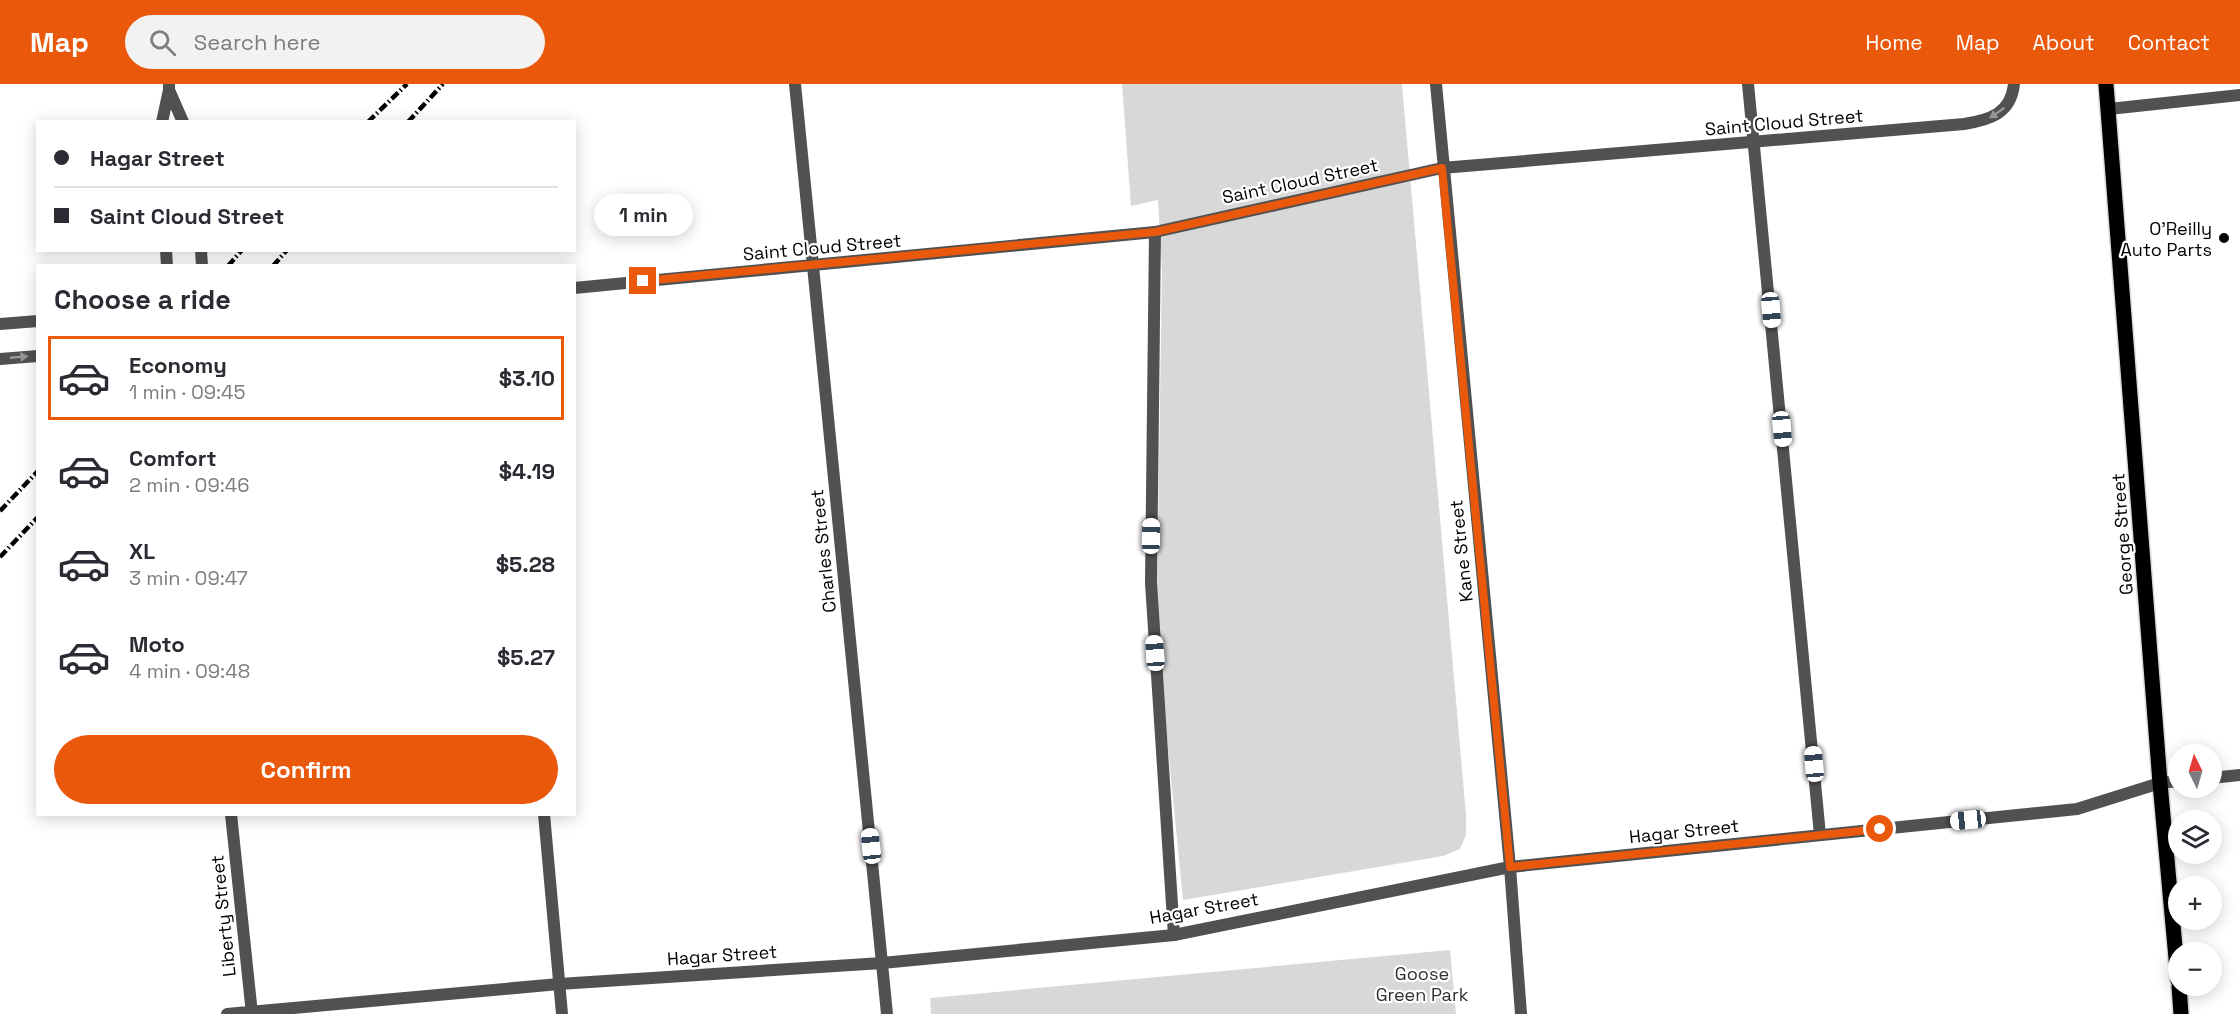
<!DOCTYPE html>
<meta charset="utf-8">
<style>
:root{--surface:#fff;--page:#f2f2f3;--text:#2b2b33;--muted:#7c7c81;--line:#e1e1e2;--accent:#ea580c}
body{margin:0;font-family:"Space Grotesk",sans-serif;background:var(--page);color:var(--text);height:100vh;display:flex;flex-direction:column;font-size:22px;white-space:nowrap}
*{box-sizing:border-box;margin:0}
p{font-size:20px;color:var(--muted)}
.icon{flex:none;width:33px;height:33px;fill:none;stroke:currentColor;stroke-width:2;stroke-linecap:round;stroke-linejoin:round}
.map{position:relative;flex:1;overflow:hidden}
.panel{position:absolute;left:36px;top:180px;width:540px;height:552px;display:flex;flex-direction:column;background:var(--surface);border-radius:0px;box-shadow:0 3px 15px #0003}
.panel>*{flex:none}
.hud{position:absolute;left:36px;top:36px;width:540px;height:132px;border-radius:0px;box-shadow:0 3px 15px #0003;display:grid;align-content:center;height:132px;padding:0 18px;background:var(--surface)}
.needle{width:39px;rotate:355deg}
.tools{position:absolute;left:2168px;top:660px;display:grid;gap:12px}
.tools a{display:grid;place-items:center;width:54px;height:54px;border-radius:50%;background:var(--surface);box-shadow:0 3px 15px #0003;font-size:30px}
.end{position:absolute;width:27px;height:27px;margin:-14px;border:8px solid #ea580c;background:#fff;box-shadow:0 0 0 3px #fff}
.from{border-radius:50%}
.bubble{position:absolute;height:42px;border-radius:21px;background:var(--surface);box-shadow:0 3px 15px #0003;font-size:20px;font-weight:700;line-height:42px;text-align:center}
.car{position:absolute;width:18px;height:36px;margin:-18px -9px;border-radius:8px;box-shadow:0 0 4px 2px #0007;background:linear-gradient(#fff 24%,#345 0 40%,#fff 0 76%,#345 0 86%,#fff 0)}
.hud b{display:flex;align-items:center;gap:21px;height:57px;font-size:22px}
.hud b+b{border-top:2px solid var(--line)}
.hud i{width:15px;height:15px;background:var(--text)}
ul{padding:0;list-style:none}
li{display:flex;align-items:center;gap:18px;height:84px;margin:0 12px 9px;padding:0 6px;border:3px solid transparent;border-radius:0px}
li div{flex:1}
li b{display:block;font-size:22px}
li em{font-style:normal;font-weight:700}
li.active{border-color:var(--accent)}
li>.icon{width:54px;height:54px;stroke-width:1.5}
h2{padding:0 18px;font-size:27px;line-height:72px}
.button{display:flex;gap:12px;margin-top:auto;padding:12px 18px}
.button a{flex:1;height:69px;border-radius:36px;background:var(--accent);color:#fff;font-size:24px;font-weight:700;line-height:69px;text-align:center}
header{display:flex;align-items:center;gap:36px;box-sizing:border-box;height:84px;padding:0 30px;background:var(--accent);color:#fff}
header strong{font-size:28px}
nav{display:flex;gap:33px;margin-inline-start:auto;font-size:21px}
.search{width:420px;height:54px;background:var(--page);display:flex;align-items:center;gap:15px;box-sizing:border-box;padding:0 21px;border-radius:33px;color:var(--muted);font-size:22px}
.map>svg:first-child{display:block}
</style>
<header>
<strong>Map</strong>
<div class="search"><svg class="icon" aria-label="search" viewBox="0 0 24 24"><circle cx="10" cy="10" r="6"/><path d="M15 15l6 6"/></svg>Search here</div>
<nav><a>Home</a><a>Map</a><a>About</a><a>Contact</a></nav>
</header>
<div class="map">
<svg width="2240" height="930" viewBox="0 0 2240 930">
<rect width="100%" height="100%" fill="#fff"/>
<!-- green -->
<path fill="#d8d8d8" d="M1122 0H1402L1466 731V751L1460 765 1443 772 1183 816 1164 623 1157 515 1162 187 1158 116 1131 122Z
M1450 866 1456 930H931L930 914Z"/>
<g fill="none" stroke-linecap="round" stroke-linejoin="round">
<defs>
<path id="primary" d="M2106 0 2160 699 2178 896
M2179 902 2181 930"/>
</defs>
<!-- primary casing -->
<use href="#primary" stroke="#dbdbdb" stroke-width="18"/>
<!-- service -->
<path stroke="#515151" stroke-width="12" d="M1748 0 1820 751
M1155 148 1151 499 1174 851
M544 730 562 930"/>
<!-- minor -->
<path stroke="#515151" stroke-width="12" d="M795 0 887 930
M1436 0 1510 783 1521 930
M169 6 183 38
M2109 25 2240 11
M162 38 169 6V0
M166 166 167 182
M201 166 202 182
M574 204 1155 148 1442 84 1964 40C1989 36 2011 30 2014 0
M0 240 38 237
M0 275 38 272
M2211 694 2240 691
M231 730 252 930
M227 930 559 900 882 879 1174 851 1510 783 2077 725 2160 699 2178 697"/>
<!-- primary -->
<use href="#primary" stroke="#000" stroke-width="15"/>
<!-- rail -->
<path stroke="#000" stroke-width="4.5" stroke-dasharray="9 3 1.5 3" stroke-linecap="butt" d="M368 38 407 0
M408 38 443 0
M228 182 242 166
M273 182 287 166
M0 427 38 387
M0 473 38 433"/>
</g>
<!-- one-way arrows -->
<defs><path id="oneway-solid" d="M-6-.8H1V-3.2L6.5 0L1 3.2V.8H-6Z" transform="scale(1.5)"/></defs>
<g fill="#979797">
<use href="#oneway-solid" transform="translate(1997 29) rotate(145)"/>
<use href="#oneway-solid" transform="translate(19 273) rotate(-5)"/>
</g>
<g fill="none" stroke-linecap="round" stroke-linejoin="round">
<!-- route -->
<path stroke="#ea580c" stroke-width="8" d="M643 197 1155 148 1442 84 1510 783 1880 745"/>
</g>
<!-- markers -->
<circle fill="#000" stroke="#fff" stroke-width="2" cx="2224" cy="154" r="6"/>
<g text-anchor="middle" dominant-baseline="central" stroke-width="4.5" stroke-linejoin="round" paint-order="stroke">
<!-- street labels -->
<g font-size="18" fill="#000" stroke="#fff">
<text transform="translate(1784 38) rotate(-5)">Saint Cloud Street</text>
<text transform="translate(1300 97) rotate(-12)">Saint Cloud Street</text>
<text transform="translate(822 163) rotate(-5)">Saint Cloud Street</text>
<text transform="translate(2122 450) rotate(-94)">George Street</text>
<text transform="translate(823 467) rotate(-96)">Charles Street</text>
<text transform="translate(1461 467) rotate(-96)">Kane Street</text>
<text transform="translate(1684 747) rotate(-6)">Hagar Street</text>
<text transform="translate(1204 824) rotate(-10)">Hagar Street</text>
<text transform="translate(223 832) rotate(-96)">Liberty Street</text>
<text transform="translate(722 871) rotate(-4)">Hagar Street</text>
</g>
<!-- poi labels -->
<g font-size="18" fill="#000" stroke="#fff" text-anchor="end">
<text x="2212" y="144">O'Reilly<tspan x="2212" dy="21">Auto Parts</tspan></text>
</g>
<!-- park labels -->
<g font-size="18" fill="#2f2f2f" stroke="#fff">
<text x="1422" y="889">Goose<tspan x="1422" dy="21">Green Park</tspan></text>
</g>
</g>
</svg>
<div class="tools">
<a><svg class="needle" viewBox="-14 -14 28 28"><path d="M0-13l5 13h-10z" fill="#e53935"/><path d="M0 13l5-13h-10z" fill="#7c7c81"/></svg></a>
<a><svg class="icon" aria-label="layers" viewBox="0 0 24 24"><path d="M12 4l9 5-9 5-9-5zM3 14l9 5 9-5"/></svg></a>
<a>+</a>
<a>−</a>
</div>
<i class="end from" style="left:1880px;top:745px"></i>
<i class="end" style="left:643px;top:197px"></i>
<div class="bubble" style="left:594px;top:110px;width:99px">1 min</div>
<i class="car" style="left:1771px;top:226px;rotate:175deg"></i>
<i class="car" style="left:1782px;top:345px;rotate:175deg"></i>
<i class="car" style="left:1151px;top:452px;rotate:1deg"></i>
<i class="car" style="left:1155px;top:569px;rotate:356deg"></i>
<i class="car" style="left:1814px;top:680px;rotate:355deg"></i>
<i class="car" style="left:1968px;top:736px;rotate:264deg"></i>
<i class="car" style="left:871px;top:762px;rotate:354deg"></i>
<div class="hud">
<b><i class="from"></i>Hagar Street</b>
<b><i></i>Saint Cloud Street</b>
</div>
<section class="panel">
<h2>Choose a ride</h2>
<ul>
<li class="active"><svg class="icon" aria-label="car" viewBox="0 0 24 24"><path d="M5 17H2v-5l4-1 3-4h7l3 4 3 1v5h-3M9 17h6M6 11h13"/><circle cx="7" cy="17" r="2"/><circle cx="17" cy="17" r="2"/></svg><div><b>Economy</b><p>1 min · 09:45</p></div><em>$3.10</em></li>
<li><svg class="icon" aria-label="car" viewBox="0 0 24 24"><path d="M5 17H2v-5l4-1 3-4h7l3 4 3 1v5h-3M9 17h6M6 11h13"/><circle cx="7" cy="17" r="2"/><circle cx="17" cy="17" r="2"/></svg><div><b>Comfort</b><p>2 min · 09:46</p></div><em>$4.19</em></li>
<li><svg class="icon" aria-label="car" viewBox="0 0 24 24"><path d="M5 17H2v-5l4-1 3-4h7l3 4 3 1v5h-3M9 17h6M6 11h13"/><circle cx="7" cy="17" r="2"/><circle cx="17" cy="17" r="2"/></svg><div><b>XL</b><p>3 min · 09:47</p></div><em>$5.28</em></li>
<li><svg class="icon" aria-label="car" viewBox="0 0 24 24"><path d="M5 17H2v-5l4-1 3-4h7l3 4 3 1v5h-3M9 17h6M6 11h13"/><circle cx="7" cy="17" r="2"/><circle cx="17" cy="17" r="2"/></svg><div><b>Moto</b><p>4 min · 09:48</p></div><em>$5.27</em></li>
</ul>
<div class="button"><a>Confirm</a></div>
</section>
</div>
